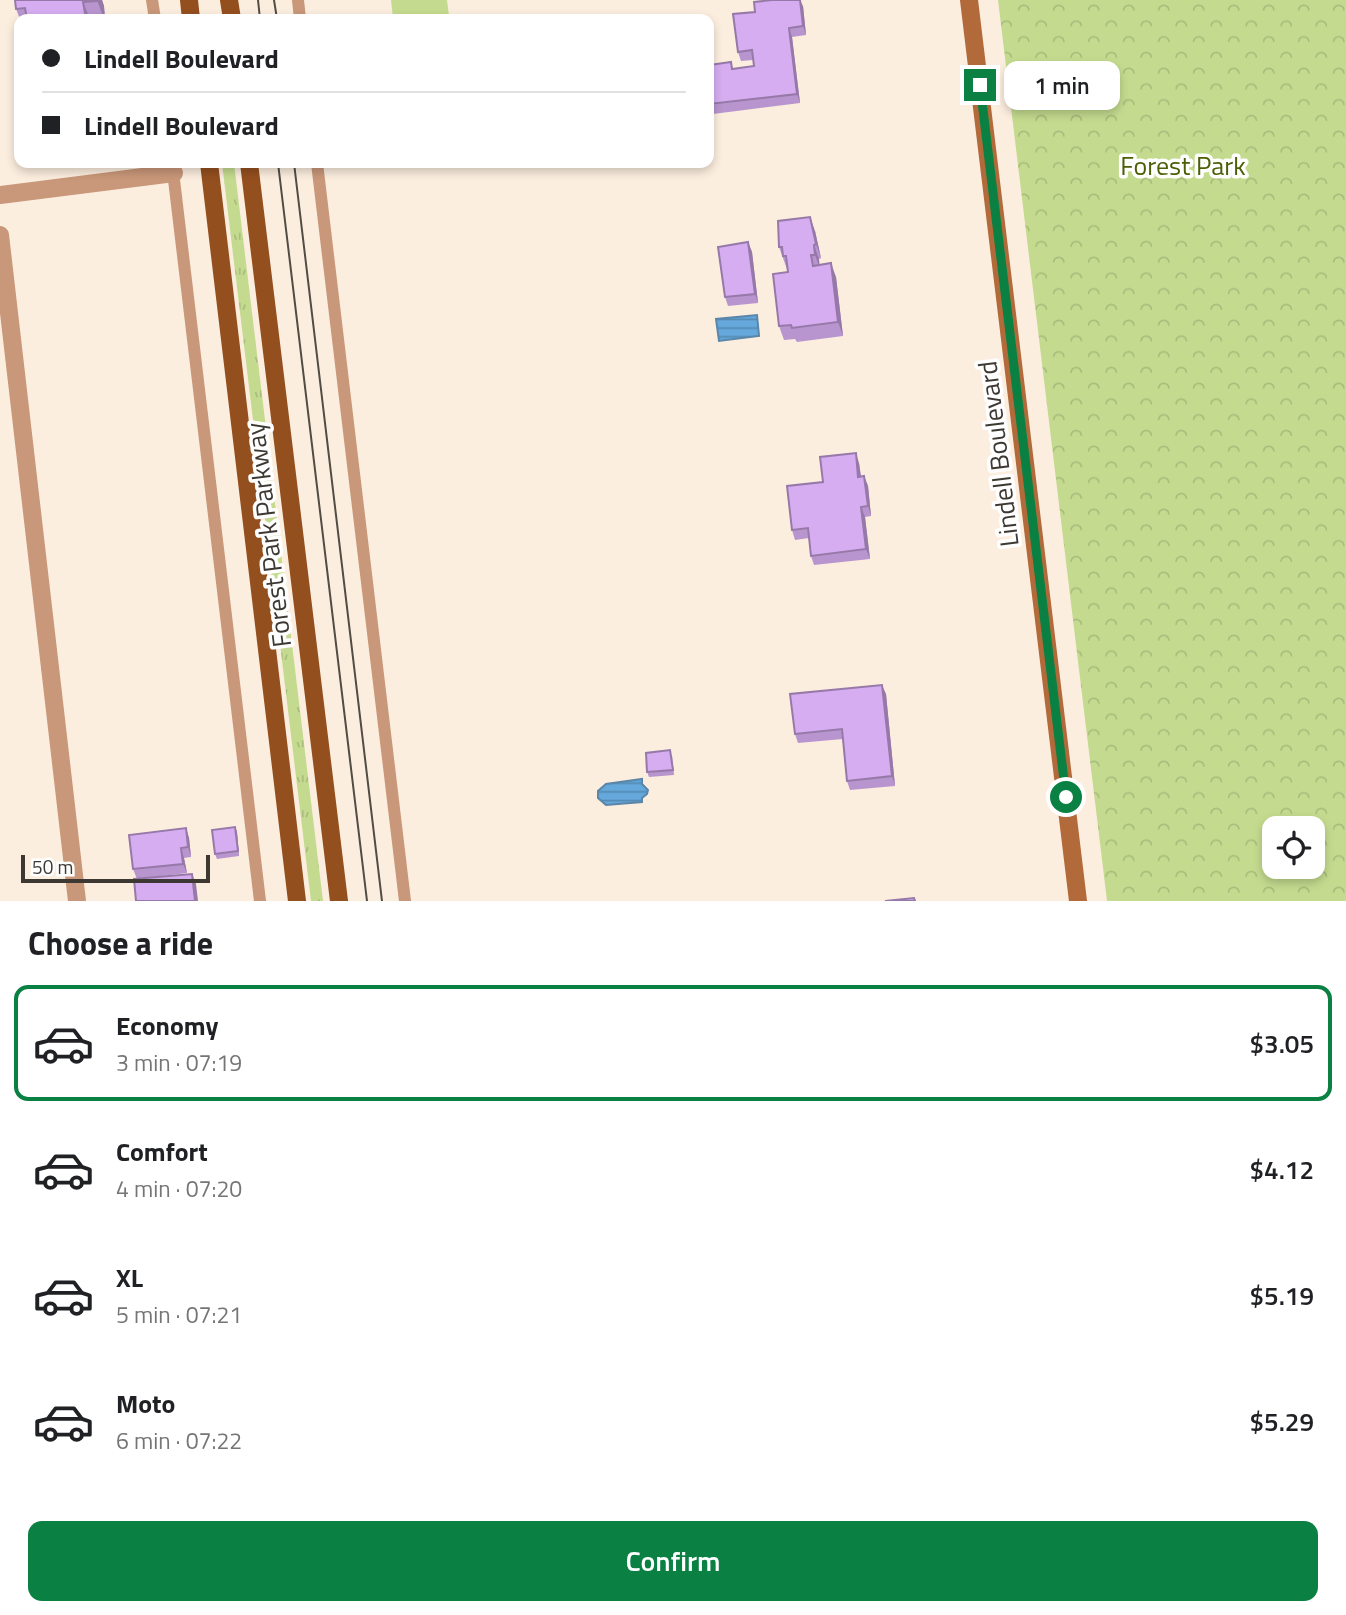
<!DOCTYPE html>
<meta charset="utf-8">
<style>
:root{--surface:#fff;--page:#f2f2f2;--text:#202124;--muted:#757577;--line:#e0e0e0;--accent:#0b8043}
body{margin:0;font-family:"Titillium Web",sans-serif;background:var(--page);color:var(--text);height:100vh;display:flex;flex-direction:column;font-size:26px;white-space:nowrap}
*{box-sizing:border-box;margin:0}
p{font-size:23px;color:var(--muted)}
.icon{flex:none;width:38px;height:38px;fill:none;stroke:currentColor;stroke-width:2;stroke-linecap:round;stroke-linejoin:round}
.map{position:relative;height:901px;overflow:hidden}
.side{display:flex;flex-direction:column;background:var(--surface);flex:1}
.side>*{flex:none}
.hud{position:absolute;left:14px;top:14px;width:700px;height:154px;border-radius:14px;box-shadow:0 4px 10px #0003;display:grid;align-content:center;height:154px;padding:0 28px;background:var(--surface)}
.buttons{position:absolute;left:1262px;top:816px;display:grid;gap:14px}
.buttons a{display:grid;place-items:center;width:63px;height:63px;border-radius:14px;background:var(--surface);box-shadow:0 4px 10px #0003;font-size:35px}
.scale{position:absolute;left:21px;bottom:18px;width:189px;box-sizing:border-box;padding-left:7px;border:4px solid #3d3832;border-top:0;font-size:19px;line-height:24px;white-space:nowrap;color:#3d3832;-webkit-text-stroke:5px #fefefe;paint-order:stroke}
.end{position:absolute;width:32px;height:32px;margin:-16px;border:9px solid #0b8043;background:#fff;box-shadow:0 0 0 4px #fff}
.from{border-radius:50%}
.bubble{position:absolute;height:49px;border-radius:14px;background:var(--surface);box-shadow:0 4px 10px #0003;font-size:23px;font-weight:600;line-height:49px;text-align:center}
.hud b{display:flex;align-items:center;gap:24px;height:66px;font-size:26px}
.hud b+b{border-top:2px solid var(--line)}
.hud i{width:18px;height:18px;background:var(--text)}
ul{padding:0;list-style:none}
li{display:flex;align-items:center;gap:21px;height:116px;margin:0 14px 10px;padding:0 14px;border:4px solid transparent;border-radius:14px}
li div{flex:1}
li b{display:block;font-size:26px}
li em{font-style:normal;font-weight:600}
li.selected{border-color:var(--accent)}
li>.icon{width:63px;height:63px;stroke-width:1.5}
h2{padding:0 28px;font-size:32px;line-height:84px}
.primary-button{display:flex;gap:14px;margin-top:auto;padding:14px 28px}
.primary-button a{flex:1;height:80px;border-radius:14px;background:var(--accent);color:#fff;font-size:28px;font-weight:600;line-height:80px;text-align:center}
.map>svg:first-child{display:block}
</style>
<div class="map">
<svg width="1346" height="901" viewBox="0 0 1346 901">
<defs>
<pattern id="grass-tufts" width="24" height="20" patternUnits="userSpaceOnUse" patternTransform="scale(1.75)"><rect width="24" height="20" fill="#c4db8f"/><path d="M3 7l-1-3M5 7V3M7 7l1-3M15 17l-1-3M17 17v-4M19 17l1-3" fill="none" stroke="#a9bd7c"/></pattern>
<pattern id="park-crowns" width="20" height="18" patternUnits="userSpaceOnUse" patternTransform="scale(1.75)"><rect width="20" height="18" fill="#c4db8f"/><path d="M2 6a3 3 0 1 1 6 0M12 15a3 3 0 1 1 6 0" fill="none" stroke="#a9bd7c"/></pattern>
<pattern id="water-rules" width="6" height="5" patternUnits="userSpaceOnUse" patternTransform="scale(1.75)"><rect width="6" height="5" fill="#65a8dc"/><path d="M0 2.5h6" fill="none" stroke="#548ab3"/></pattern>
</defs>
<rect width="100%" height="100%" fill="#fceedf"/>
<!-- grass -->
<path fill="url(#grass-tufts)" d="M222 163H234L323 901H311Z"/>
<!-- park -->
<path fill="url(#park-crowns)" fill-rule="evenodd" d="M998 0H1346V901H1107ZM1274 828H1312V866H1274Z"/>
<!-- garden -->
<path fill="#c4db8f" d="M391 0H447L449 16 393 19Z"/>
<!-- water -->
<path fill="url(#water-rules)" stroke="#5986a9" stroke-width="2" d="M757 315 759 336 719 341 716 319Z
M642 779V784L648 790 647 794 642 798V802L606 805 598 798V791L606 784Z"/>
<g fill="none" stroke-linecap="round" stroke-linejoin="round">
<!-- lane -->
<path stroke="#c99779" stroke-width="12" d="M152 0 155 19
M298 0 300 19
M172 163 260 901
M317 163 405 901"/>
<!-- street -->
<path stroke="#c99779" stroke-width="18" d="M0 195 174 173
M0 235 77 901"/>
<!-- secondary -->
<path stroke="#b26a3b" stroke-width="18" d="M969 0 1078 901"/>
<!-- primary -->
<path stroke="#944f1f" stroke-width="18" d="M189 0 191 19
M229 0 232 19
M209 163 297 901
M249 163 339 901"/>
<!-- tram -->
<path stroke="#524c45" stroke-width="2" d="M258 0 260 19
M274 0 277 19
M278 163 367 901
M294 163 382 901"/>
</g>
<!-- wall -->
<path fill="#b895ce" d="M15 0H102L104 6 105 19H20L16 9Z
M803 6 806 35 792 37 800 103 713 114 709 104 731 62 733 69 754 66 753 60 741 61 738 52 755 12Z
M815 231 821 258 819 259V265L836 277 843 336 797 342 795 339 784 340 779 326 788 272 779 247Z
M748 242 752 252 758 303 728 306 725 297Z
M859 463 861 476H864L868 486 871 516 865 517 870 559 814 565 811 556 809 538 795 540 792 530 823 482Z
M886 694 895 786 850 790 847 781 843 739 798 743 795 734Z
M672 755 674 775 649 777 647 772Z
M235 827 237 832 239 856 217 859 215 854Z
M186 828 189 838 191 857 184 858 187 873 137 879 133 869Z"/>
<!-- shaded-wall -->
<path fill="#9679a8" d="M97 0H102L104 6 105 19H104Z
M800 0 803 6 806 35 803 26Z
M83 2 90 19H86Z
M789 28 792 37 800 103 797 94Z
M810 217 815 231 821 258 816 244Z
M748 242 752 252 758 303 755 294Z
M814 245 819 259 820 269 815 255Z
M831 263 836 277 843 336 838 322Z
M856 453 859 463 862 486 858 477Z
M864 476 868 486 871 516 868 506Z
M861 507 865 517 870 559 866 549Z
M882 685 886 694 895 786 892 776Z
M235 827 237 832 239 856 238 851Z
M186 828 189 838 191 857 188 847Z
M181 848 184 858 187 873 183 864Z
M192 874 196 884 198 901H195Z"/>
<!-- building -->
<path fill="#d6adf0" stroke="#9679a8" stroke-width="2" d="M15 0H97V1L83 2 86 19H27L25 8 16 9Z
M772 0H800L803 26 789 28 797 94 709 104V65L731 62 732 69 754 66 752 50 738 52 733 14 755 12 754 2Z
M810 217 816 244 814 245 815 255H811L813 266 831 263 838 322 792 328 791 325 779 326 773 274 788 272 786 256H783L782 247H779L778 221Z
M748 242 755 294 725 297 718 247Z
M856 453 858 477 864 476 868 506 861 507 866 549 811 556 808 528 792 530 787 486 823 482 820 457Z
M882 685 892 776 847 781 842 729 795 734 790 694Z
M670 750 673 770 647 772 646 753Z
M235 827 238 851 215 854 212 830Z
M186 828 188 847 181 848 183 864 133 869 129 835Z
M192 874 195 901H136L134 879Z
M914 898 915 901H885Z"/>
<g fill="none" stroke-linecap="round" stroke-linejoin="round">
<!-- route -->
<path stroke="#0b8043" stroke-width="9" d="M980 85 1066 797"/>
</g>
<g text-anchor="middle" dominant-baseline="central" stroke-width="7" stroke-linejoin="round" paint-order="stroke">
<!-- park labels -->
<g font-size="26" fill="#4c5e05" stroke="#fefefe">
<text x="1183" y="165">Forest Park</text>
</g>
<!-- street labels -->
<g font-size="26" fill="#3d3832" stroke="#fefefe">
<text transform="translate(998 454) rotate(-97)">Lindell Boulevard</text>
<text transform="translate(268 535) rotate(-97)">Forest Park Parkway</text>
</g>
</g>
</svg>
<div class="buttons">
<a><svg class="icon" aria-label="locate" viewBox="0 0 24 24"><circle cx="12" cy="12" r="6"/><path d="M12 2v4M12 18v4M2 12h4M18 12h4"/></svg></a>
</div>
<div class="scale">50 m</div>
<i class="end from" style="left:1066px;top:797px"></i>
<i class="end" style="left:980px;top:85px"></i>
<div class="bubble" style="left:1004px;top:61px;width:116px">1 min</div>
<div class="hud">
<b><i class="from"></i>Lindell Boulevard</b>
<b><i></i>Lindell Boulevard</b>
</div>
</div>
<section class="side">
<h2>Choose a ride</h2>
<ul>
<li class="selected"><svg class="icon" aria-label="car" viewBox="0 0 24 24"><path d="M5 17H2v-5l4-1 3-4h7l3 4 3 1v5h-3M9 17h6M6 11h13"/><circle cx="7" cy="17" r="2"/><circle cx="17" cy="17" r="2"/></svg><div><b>Economy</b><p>3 min · 07:19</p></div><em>$3.05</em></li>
<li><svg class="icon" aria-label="car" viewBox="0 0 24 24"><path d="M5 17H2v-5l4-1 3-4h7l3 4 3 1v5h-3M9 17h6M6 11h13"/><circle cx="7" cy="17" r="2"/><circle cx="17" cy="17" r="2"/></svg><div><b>Comfort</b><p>4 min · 07:20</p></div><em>$4.12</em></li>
<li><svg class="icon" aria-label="car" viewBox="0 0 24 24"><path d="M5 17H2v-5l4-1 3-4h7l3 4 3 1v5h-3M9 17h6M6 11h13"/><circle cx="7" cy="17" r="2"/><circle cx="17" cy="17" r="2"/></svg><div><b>XL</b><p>5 min · 07:21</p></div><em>$5.19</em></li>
<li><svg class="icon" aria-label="car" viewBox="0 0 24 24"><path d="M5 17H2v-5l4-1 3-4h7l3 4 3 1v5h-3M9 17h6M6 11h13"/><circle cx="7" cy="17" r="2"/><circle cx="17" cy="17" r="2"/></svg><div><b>Moto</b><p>6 min · 07:22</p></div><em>$5.29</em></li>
</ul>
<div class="primary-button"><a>Confirm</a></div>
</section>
